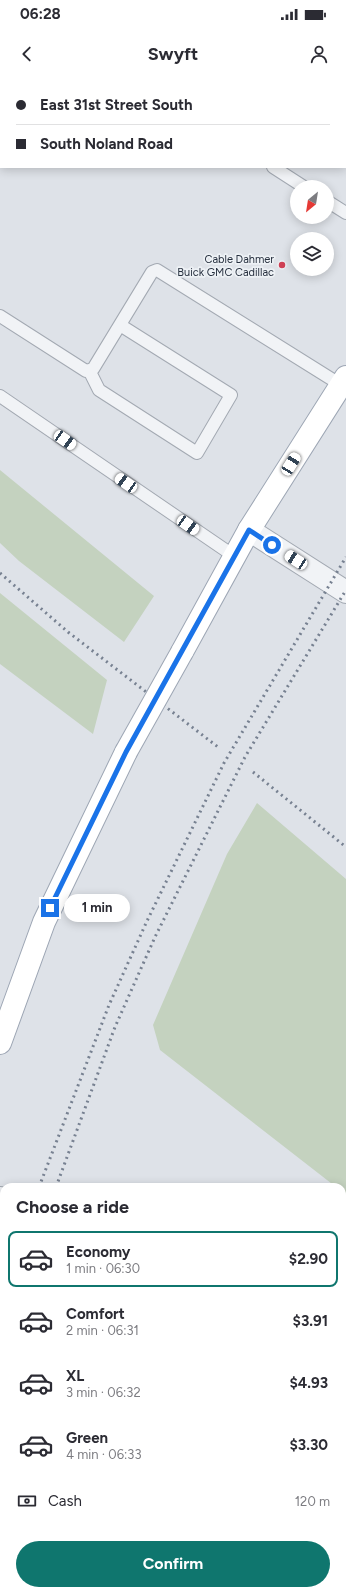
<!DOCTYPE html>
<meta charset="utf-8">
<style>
:root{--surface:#fff;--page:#f7f7f7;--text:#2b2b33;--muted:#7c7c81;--line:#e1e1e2;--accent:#0f766e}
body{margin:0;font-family:Figtree,sans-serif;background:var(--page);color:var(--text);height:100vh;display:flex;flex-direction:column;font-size:15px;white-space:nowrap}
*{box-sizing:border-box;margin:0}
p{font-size:13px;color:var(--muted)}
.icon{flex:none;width:22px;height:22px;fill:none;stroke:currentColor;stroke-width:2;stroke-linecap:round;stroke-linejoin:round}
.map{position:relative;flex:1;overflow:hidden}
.panel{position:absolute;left:0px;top:1103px;width:346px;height:412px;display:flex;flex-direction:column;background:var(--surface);border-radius:12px 12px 0 0;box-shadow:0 2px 10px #0003}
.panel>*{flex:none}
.top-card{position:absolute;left:0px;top:0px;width:346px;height:88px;box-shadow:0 2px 10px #0003;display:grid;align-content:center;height:88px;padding:0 16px;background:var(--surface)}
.needle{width:26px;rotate:210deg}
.tools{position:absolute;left:290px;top:100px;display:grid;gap:8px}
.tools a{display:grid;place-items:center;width:44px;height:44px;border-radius:50%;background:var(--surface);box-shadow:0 2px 10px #0003;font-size:20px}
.end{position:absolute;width:18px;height:18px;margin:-9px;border:5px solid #1a73e8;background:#fff;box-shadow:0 0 0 2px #fff}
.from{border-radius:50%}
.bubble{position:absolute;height:28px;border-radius:14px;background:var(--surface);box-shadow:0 2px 10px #0003;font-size:13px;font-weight:700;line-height:28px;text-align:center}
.car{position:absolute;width:12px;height:24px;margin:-12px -6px;border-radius:5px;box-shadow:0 0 3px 1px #0007;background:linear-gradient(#fff 24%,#345 0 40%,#fff 0 76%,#345 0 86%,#fff 0)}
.top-card b{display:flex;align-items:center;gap:14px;height:38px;font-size:15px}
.top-card b+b{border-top:1px solid var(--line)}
.top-card i{width:10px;height:10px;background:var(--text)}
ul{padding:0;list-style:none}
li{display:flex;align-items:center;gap:12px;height:56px;margin:0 8px 6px;padding:0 8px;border:2px solid transparent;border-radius:8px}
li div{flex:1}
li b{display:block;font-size:15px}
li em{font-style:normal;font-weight:700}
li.on{border-color:var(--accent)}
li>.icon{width:36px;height:36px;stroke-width:1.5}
h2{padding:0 16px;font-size:18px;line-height:48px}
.pay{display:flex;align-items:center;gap:10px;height:44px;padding:0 16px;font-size:15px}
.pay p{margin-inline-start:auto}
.primary-button{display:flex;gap:8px;margin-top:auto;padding:8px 16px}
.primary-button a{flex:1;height:46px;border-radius:24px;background:var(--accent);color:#fff;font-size:16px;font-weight:700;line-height:46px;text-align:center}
.status{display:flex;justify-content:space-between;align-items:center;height:28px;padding:0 20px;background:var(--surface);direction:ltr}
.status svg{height:11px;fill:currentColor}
header{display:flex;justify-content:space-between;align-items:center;height:52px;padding:0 16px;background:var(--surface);font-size:18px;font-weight:700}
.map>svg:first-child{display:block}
</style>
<div class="status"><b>06:28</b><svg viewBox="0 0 49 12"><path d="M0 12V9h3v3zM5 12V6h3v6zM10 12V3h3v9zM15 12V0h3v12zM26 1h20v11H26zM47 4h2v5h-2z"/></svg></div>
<header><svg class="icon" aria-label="back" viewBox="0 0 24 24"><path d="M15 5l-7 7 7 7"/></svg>Swyft<svg class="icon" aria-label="person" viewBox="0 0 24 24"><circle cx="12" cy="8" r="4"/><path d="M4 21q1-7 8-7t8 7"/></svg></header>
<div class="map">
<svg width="346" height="1515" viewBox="0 0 346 1515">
<rect width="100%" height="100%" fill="#dee2e8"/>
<!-- green -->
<path fill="#c4d2bf" d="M0 390 154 516 124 562 19 481 0 463Z
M0 513 107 600 93 654 0 584Z
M257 723 346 799V1115L342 1112V1107H336L160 970 153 945 227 774Z"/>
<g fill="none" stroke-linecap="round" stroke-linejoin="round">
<defs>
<path id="service" d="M140 0 142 1
M231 0 232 1
M33 1V0
M0 53 1 52
M345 73H346
M273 87 304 107
M327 121 346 133
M0 236 86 291 93 289 152 192 157 190 341 305
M89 290 99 310 197 373 231 315 120 245
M0 316 234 476"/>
<path id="minor" d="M249 450 346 512"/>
<path id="tertiary" d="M0 1118 4 1120
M342 1431 346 1437"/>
<path id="primary" d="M182 572 249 450 346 297
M0 963 44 842 126 672"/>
</defs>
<!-- service casing -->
<use href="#service" stroke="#a3a9b2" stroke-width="14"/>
<!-- minor casing -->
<use href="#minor" stroke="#a3a9b2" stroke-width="24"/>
<!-- tertiary casing -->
<use href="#tertiary" stroke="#a3a9b2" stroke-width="24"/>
<!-- primary casing -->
<use href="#primary" stroke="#9da6b4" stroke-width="24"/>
<!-- service -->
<use href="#service" stroke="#f1f3f6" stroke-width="12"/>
<!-- minor -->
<use href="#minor" stroke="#f1f3f6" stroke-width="22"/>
<!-- tertiary -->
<use href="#tertiary" stroke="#f1f3f6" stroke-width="22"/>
<!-- primary -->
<use href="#primary" stroke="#fff" stroke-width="22"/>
<!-- rail -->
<path stroke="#778191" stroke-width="3" stroke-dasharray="2 4" stroke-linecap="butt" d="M0 493 68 552 218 667
M253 692 346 767
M39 1107 109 925 147 841 224 683 346 477
M56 1107 115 947 155 857 245 677 346 510
M0 1236 4 1222
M0 1290 4 1277"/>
<defs>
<path id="primary-bridge" d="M126 672 182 572"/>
</defs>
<!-- primary-bridge casing -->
<use href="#primary-bridge" stroke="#9da6b4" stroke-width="24" stroke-linecap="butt"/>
<!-- primary-bridge -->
<use href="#primary-bridge" stroke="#fff" stroke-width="22"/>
</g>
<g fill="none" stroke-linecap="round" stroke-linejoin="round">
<!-- route -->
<path stroke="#1a73e8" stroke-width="5" d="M50 828 126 672 249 450 272 465"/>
</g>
<!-- markers -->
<circle fill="#cf4155" stroke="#edf1f5" stroke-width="1.5" cx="282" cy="185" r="4"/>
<g text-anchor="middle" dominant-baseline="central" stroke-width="3.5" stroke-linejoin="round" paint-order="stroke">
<!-- poi labels -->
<g font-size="11" fill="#27303f" stroke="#edf1f5" text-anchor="end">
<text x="274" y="179">Cable Dahmer<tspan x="274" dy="13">Buick GMC Cadillac</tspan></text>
</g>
</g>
</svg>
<div class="tools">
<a><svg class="needle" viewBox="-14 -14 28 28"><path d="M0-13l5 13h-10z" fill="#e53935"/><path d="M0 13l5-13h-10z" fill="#7c7c81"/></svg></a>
<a><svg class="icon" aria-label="layers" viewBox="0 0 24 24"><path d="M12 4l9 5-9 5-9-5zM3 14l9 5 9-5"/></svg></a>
</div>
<i class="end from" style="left:272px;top:465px"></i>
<i class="end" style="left:50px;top:828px"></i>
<div class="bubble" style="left:64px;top:814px;width:66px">1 min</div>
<i class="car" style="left:65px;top:360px;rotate:125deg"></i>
<i class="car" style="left:291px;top:384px;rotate:32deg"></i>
<i class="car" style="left:126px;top:403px;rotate:305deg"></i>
<i class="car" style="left:188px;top:445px;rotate:125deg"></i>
<i class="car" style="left:296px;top:480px;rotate:303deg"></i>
<div class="top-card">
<b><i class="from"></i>East 31st Street South</b>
<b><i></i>South Noland Road</b>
</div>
<section class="panel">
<h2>Choose a ride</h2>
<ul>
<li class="on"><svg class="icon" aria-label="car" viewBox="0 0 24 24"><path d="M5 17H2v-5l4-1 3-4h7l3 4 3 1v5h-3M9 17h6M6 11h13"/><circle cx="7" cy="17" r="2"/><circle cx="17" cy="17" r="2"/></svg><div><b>Economy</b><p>1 min · 06:30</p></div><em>$2.90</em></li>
<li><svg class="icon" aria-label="car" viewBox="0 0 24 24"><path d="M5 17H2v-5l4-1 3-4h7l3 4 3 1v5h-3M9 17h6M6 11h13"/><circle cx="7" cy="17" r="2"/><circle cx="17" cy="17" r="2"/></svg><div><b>Comfort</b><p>2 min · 06:31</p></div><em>$3.91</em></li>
<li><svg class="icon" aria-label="car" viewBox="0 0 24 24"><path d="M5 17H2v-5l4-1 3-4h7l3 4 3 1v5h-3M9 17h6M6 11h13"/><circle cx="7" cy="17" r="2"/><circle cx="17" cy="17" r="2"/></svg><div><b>XL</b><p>3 min · 06:32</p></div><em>$4.93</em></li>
<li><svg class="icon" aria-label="car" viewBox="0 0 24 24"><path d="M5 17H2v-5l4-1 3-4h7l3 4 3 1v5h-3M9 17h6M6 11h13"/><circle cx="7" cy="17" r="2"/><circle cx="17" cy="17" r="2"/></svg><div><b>Green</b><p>4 min · 06:33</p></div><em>$3.30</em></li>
</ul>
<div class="pay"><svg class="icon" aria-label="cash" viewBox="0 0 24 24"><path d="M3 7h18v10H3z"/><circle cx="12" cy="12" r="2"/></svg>Cash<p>120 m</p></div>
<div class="primary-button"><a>Confirm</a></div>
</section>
</div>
